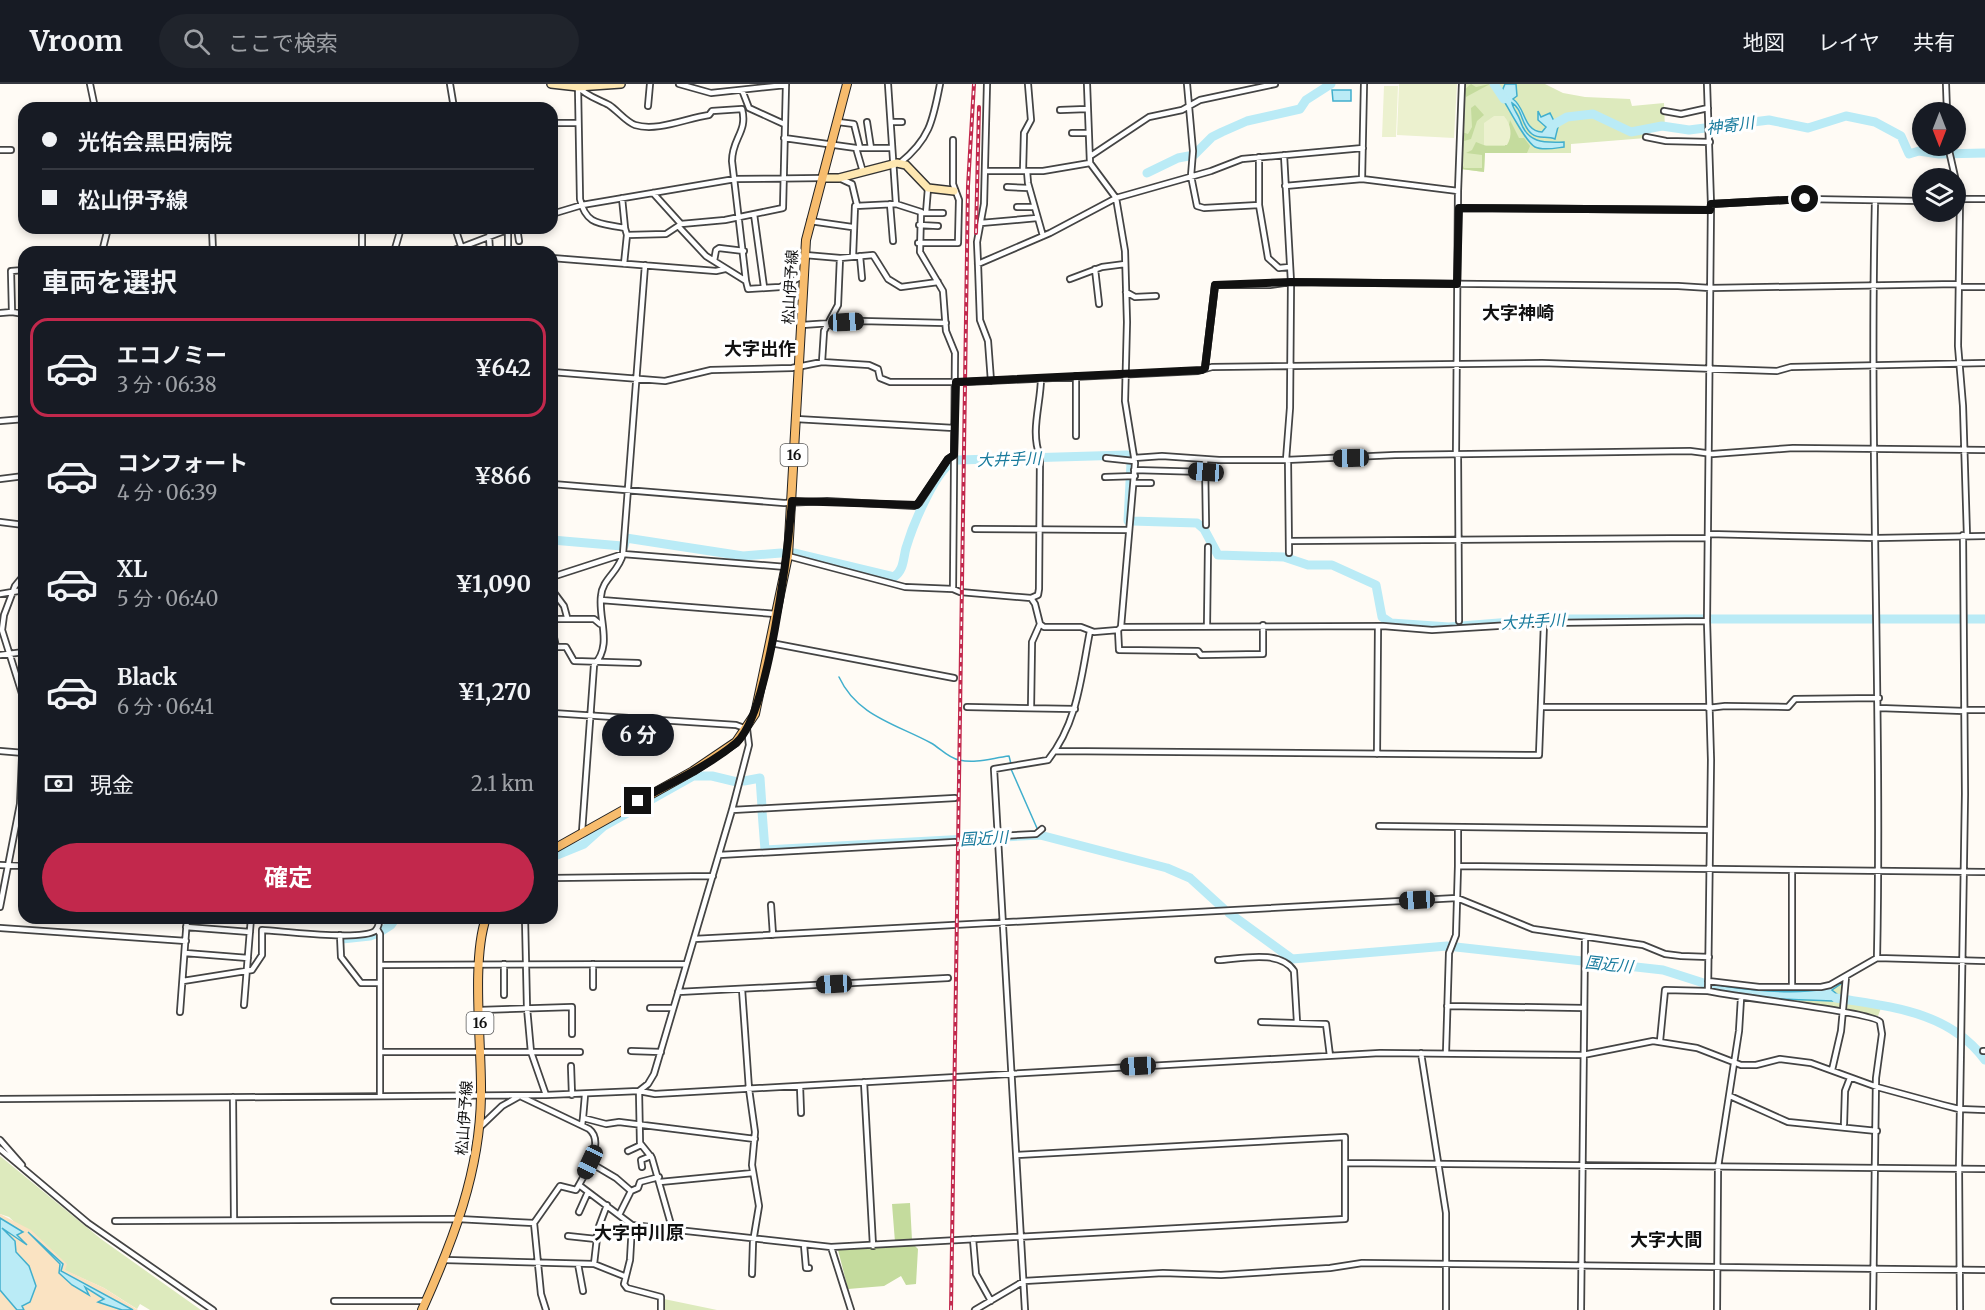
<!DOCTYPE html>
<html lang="ja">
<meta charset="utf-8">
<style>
:root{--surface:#171b24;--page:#20242c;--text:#f1f3f6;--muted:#9ea1a6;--line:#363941;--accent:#c2284c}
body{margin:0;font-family:Merriweather,"Noto Sans JP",serif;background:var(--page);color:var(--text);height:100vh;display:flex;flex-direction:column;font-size:22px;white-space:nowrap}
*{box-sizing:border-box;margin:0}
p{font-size:20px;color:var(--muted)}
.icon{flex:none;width:33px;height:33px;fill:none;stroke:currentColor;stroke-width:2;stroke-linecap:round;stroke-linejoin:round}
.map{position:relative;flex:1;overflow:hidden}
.details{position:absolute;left:18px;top:162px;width:540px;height:678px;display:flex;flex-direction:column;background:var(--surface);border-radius:18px;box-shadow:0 3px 9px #0003}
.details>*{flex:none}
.hud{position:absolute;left:18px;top:18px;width:540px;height:132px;border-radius:18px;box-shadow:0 3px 9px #0003;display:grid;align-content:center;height:132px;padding:0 24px;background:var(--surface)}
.needle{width:39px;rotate:180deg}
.controls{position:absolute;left:1912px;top:18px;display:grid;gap:12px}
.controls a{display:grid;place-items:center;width:54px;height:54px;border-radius:50%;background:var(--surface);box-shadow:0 3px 9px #0003;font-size:30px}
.end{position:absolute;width:27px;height:27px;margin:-14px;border:8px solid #111;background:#fff;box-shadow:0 0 0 3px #fff}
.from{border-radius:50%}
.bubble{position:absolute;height:42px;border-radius:21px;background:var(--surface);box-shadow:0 3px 9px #0003;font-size:20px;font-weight:700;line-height:42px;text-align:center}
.car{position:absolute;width:18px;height:36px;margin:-18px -9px;border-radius:8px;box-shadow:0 0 4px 2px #0007;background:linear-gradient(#222 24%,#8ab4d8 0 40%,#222 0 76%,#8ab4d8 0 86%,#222 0)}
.hud b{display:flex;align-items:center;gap:21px;height:57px;font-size:22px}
.hud b+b{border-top:2px solid var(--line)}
.hud i{width:15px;height:15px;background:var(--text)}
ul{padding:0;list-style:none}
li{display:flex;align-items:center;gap:18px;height:99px;margin:0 12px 9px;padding:0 12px;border:3px solid transparent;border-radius:18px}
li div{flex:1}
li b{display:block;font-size:22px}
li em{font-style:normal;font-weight:700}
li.active{border-color:var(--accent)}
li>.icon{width:54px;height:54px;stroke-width:1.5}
h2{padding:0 24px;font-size:27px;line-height:72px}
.pay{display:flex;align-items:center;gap:15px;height:66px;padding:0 24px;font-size:22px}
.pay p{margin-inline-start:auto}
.action{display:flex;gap:12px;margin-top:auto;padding:12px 24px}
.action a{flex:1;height:69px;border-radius:36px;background:var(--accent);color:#fff;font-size:24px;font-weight:700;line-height:69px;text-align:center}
header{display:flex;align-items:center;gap:36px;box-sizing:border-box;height:84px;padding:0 30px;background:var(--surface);border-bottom:2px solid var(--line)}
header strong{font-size:28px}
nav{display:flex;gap:33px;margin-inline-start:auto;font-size:21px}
.search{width:420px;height:54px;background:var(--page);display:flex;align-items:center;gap:15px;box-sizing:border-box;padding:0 21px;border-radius:33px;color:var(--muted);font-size:22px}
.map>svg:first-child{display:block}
</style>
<header>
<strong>Vroom</strong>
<div class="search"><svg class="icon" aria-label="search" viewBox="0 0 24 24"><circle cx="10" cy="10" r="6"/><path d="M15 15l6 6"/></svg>ここで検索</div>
<nav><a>地図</a><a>レイヤ</a><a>共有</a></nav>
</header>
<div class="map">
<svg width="1985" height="1226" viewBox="0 0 1985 1226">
<rect width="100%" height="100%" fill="#fffbf5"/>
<!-- green -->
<path fill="#ddeabd" d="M1464 0H1545L1563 9 1585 13 1630 15 1632 22 1664 19 1665 46 1646 48V54L1571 60V69H1485L1484 88 1461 85Z
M1844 895 1843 919 1881 924 1878 932 1846 928 1812 920 1777 917 1710 903V899L1821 904Z
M0 1072 101 1155 201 1226H150L140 1220 137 1225 104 1204 64 1186 9 1133 0 1130Z
M664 1215 717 1226H663Z"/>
<!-- forest -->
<path fill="#c4db9d" d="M1471 0 1476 3 1490 0 1466 13 1464 6Z
M1475 21 1484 31 1477 37 1471 55 1464 57 1462 48 1468 50 1472 43 1471 24Z
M1510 36 1519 54H1524L1530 62 1527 69H1485L1484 88 1461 85 1462 80 1464 84H1482V71L1466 69 1472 66 1476 58 1486 62H1505Z
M910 1119 912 1156 895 1158 892 1120Z
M914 1161 918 1165 916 1200 906 1201 901 1192 884 1202 848 1205 838 1166Z"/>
<!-- sand -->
<path fill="#fae3c2" d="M0 1130 31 1146 67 1180 65 1186 104 1204 138 1226H0Z"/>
<!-- pitch -->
<path fill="#ecf1cf" d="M1399 0H1457L1454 54 1397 51Z
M1384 2H1398L1396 53H1382Z
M1494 32H1504C1511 40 1513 52 1507 61H1484V39Z"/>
<!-- water -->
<path fill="#baebf6" stroke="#41afcd" stroke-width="1.5" d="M1505 0H1516L1517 12 1513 15C1526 24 1523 47 1542 48L1546 43 1538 36V27L1541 33 1550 29 1554 37 1560 35 1555 55C1547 51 1539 56 1532 50 1521 42 1523 25 1512 19 1513 25 1518 30 1520 36 1527 59 1543 59 1564 58V63C1556 64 1543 67 1535 63 1525 58 1506 19 1498 7L1499 5 1506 15 1502 7Z
M1332 6H1351V17H1333Z
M1844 895 1845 897 1832 906 1843 915V918C1808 913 1740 920 1710 903L1713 900C1741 906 1795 911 1823 905 1831 904 1838 899 1844 895Z
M0 1134 23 1148 17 1151 27 1161 2 1144 15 1157 16 1168 29 1182 36 1202 30 1218 22 1222 24 1226H17L0 1206Z
M28 1148 63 1180 61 1187 133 1226H122L98 1218 104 1215 85 1203 89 1211 72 1201 59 1189 60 1180Z"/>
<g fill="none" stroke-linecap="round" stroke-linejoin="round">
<!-- stream -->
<path stroke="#41afcd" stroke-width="1.5" d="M839 593C857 632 896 640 931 659 940 664 948 674 959 676 976 680 992 674 1009 672L1011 680
M1011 685 1040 751"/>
<!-- river -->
<path stroke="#baebf6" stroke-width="9" d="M1494 0 1504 15
M1553 41 1567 33 1593 30 1631 48 1662 42 1689 46 1769 36 1808 44 1846 32 1875 38 1901 52 1909 70 1919 67 1939 70 1985 69
M1147 89 1178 74 1194 71 1212 53 1222 48 1247 37 1300 25 1306 16 1331 0
M1132 437 1197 439 1204 445 1218 471 1284 473 1308 481H1332L1376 501 1382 533 1391 539 1449 543 1548 535H1985
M552 456 622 462
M624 462 626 454 743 472 781 469
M794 469 894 493C904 486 903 475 906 464 912 444 937 379 958 376L1127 371 1131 379 1128 437
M744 697 760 694 762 723
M762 727 765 766 1040 751 1167 784 1190 794 1224 825
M552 773 584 760 604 742 693 692H712L737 698
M1229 829 1292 875 1447 862 1663 886 1716 903
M380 848 391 841 396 834
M342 855 370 852 378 849
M1836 914C1891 923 1949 927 1985 976"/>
<defs>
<path id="street" d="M90 0 95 24
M450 0 454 24
M679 0 711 9 786 1
M888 0 896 120 921 128 920 168 943 207 946 247 955 269 953 505
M987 0 984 120 977 158 978 180 980 236 988 257 991 297
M1087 0 1090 79 1116 114 1125 167 1127 238 1125 317 1135 379 1121 543 1118 546 1119 566 1198 567 1201 571 1263 570V541
M1187 0 1193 67 1191 92 1197 122 1204 124 1259 121 1268 174 1279 184 1289 183
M1364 0 1362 95 1458 107
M1707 0 1711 120 1707 537 1711 676 1708 907C1732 913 1874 928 1880 938L1882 950 1876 994 1873 1226
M1946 0 1947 28
M577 2C586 12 598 15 609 21 617 26 626 38 635 41 657 48 687 34 709 31L712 27 742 25C748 48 732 54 732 77L746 197
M578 3 580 115C586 142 601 139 625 144L627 151 624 180
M742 6 749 24 784 40
M648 22 650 0
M1060 26 1087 25
M1664 27 1681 30 1708 24
M838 38 854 40 860 64
M867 38 871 64
M891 38H902
M552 39H577
M1072 49H1087
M1646 53 1666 57 1710 58
M784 54 856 64H892
M1948 62 1960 115 1958 262 1963 322 1967 452
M856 64 863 88
M0 66H11
M1092 71 1149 33 1182 26 1200 16 1275 0
M1284 71 1291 198 1290 324 1286 376
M1259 73V121
M900 79C930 55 933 36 940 0
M985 87H1043L1090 79
M1023 87 1024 49 1031 36 1028 0
M1027 87 1028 99 1043 152
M839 94 852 100 857 121
M1285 102 1362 95
M1007 103 1029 104
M653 109 681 140
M622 114 625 144
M1956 115H1985
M1875 117C1869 370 1882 622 1877 874
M890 120 893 157
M1711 120 1805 115 1923 117
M1017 123H1034
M1459 124 1710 126
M923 129H943
M926 129 928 104
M552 130 582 121 735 95 823 94
M754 130 764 203
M810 137 852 143
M981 139 1037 134
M919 141 938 142
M679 143 706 172 746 197 748 205 780 203 803 192
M212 144 213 168
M362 144V168
M455 144 461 162
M517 144 519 157
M508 146V168
M627 151 666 150 681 140 725 136 783 124 786 0
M489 152 490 168
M918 159H958L959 116 953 100V56
M102 168 108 144
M394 168 401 144
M449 168 512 144
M805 171 840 174 873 171 888 195 901 203 938 198
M853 172 855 122 896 120
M860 172 862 194
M552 174 716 187 725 185
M714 177 716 166 719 164 744 167
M978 180 1050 149 1116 114 1211 87 1242 75 1363 64
M1095 185 1099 220
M24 186 11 187 12 228 24 230
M1070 195 1102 183 1125 180
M1959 203H1985
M1126 208 1135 213 1156 212
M0 229 12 228
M802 241 861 237 946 239
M822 278 824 247 838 221 840 174
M1205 284 1215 201H1270L1291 198 1678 202 1710 204 1958 200
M552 288 665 297 711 286 792 284 822 278 869 281 878 285 880 294 890 298H967L1198 287 1212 283 1542 279 1777 287 1791 283 1985 279
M1076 292V352
M796 335 954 344
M0 337 24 335
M1456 371 1458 107 1462 0
M1458 371 1459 537
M1106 374 1134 377
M1134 374 1162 372 1219 376H1286L1395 371 1690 367 1713 370 1793 364 1985 366
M1205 376 1206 441
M1288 376 1289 469
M1134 386 1206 388
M1105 393 1135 392
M0 395 24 392
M1134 399H1151
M552 400 784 419 827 417 914 422 919 419 948 375 954 371
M0 438 24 441
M975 445 1129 446
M1708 450 1877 454 1985 452
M1290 457 1708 454
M788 472 905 503 953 505 960 508 1031 514 1035 520 1040 540 1044 543H1081L1094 548 1118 546
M24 491 15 502 4 531 2 546 24 616
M552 493 623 470 786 483
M552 506 564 522 567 533
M0 510 24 506
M1031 514 1038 511 1039 505 1040 372C1030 348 1041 319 1041 294
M601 516 776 530
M552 535H594L600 540
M1207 542 1208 463
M1121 543 1383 542 1432 546 1544 539 1707 537
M552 544 556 563H566L574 577 638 579
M771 559 954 594
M0 571 24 568
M967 623 1075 625
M1541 623H1708
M1031 624 1032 558 1040 540
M1708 624 1725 622 1788 623 1795 615 1879 614
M1879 624 1964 627
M1964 626H1985
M552 629 736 641 747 645 749 661 732 726 654 990 648 1000 639 1007
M0 667 24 669
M1055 667 1539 671 1544 539
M1377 670 1378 543
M732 726 955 714
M1379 742 1710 746
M582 748 594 581C613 561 598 535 601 512 602 495 619 488 623 470L645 181
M999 752 1036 750 1042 745
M719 771 955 758
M0 781 24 782
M1458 782V743
M1792 786V903
M552 794 713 792
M771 821 773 851
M0 823 20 720 24 629
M525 834 527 924 531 968 546 1011
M186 843 250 848
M0 844 186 857
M377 845 380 850V1012
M340 851 341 873 361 899H380
M694 855 1457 814 1533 845 1643 861 1665 870 1681 872 1709 873
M185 869 248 874
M1218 876C1240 875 1280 865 1294 887L1297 938
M504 880V911
M593 880V903
M380 881 686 880
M183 897 252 886 262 871V846C283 847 360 857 375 847 379 843 379 839 379 834
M1708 897 1759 903H1821L1830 901 1877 874 1985 877
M742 905 749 1005 755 1048 752 1081 759 1122 753 1158 752 1190
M678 908 948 894
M244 921 251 834
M1447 922 1584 924
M650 924H673
M480 926 572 923V950
M180 928 187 834
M1261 938 1326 940 1330 972
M1660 957 1665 906 1708 907
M631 967 661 968
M1983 967H1985
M380 968H580
M1421 969 1446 1129V1226
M1446 969 1449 869 1456 851 1458 782 1985 788
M571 982 572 1011
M1832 986 1841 947 1846 893
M864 998 873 1162
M800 1002 801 1029
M639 1007 640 1059 652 1074 672 1144
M1730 1012 1788 1038 1877 1047
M233 1013 234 1136
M522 1013 589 1045C606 1058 584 1092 576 1106L560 1102 534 1139 541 1210 546 1226
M0 1015 546 1011 639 1007 655 1010 1380 969 1583 971 1653 957 1697 964 1741 981H1756L1780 975 1811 979 1877 1003 1943 1021 1959 1025 1985 1026
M583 1034 585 1011
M1844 1040 1845 1007 1850 994
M582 1041 583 1034 606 1040 619 1038 755 1055
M480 1043 502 1022 518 1013
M0 1056 22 1081
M0 1065 88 1139 213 1226
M628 1067 641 1061
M589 1078 616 1094 631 1107 619 1131
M1346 1079 1985 1085
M642 1083 641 1076 651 1072
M660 1098 753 1089
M579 1101 632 1141 831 1163 1345 1135V1053L1017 1071
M631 1107 638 1104 640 1098 659 1093
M607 1121 598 1145 594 1180 624 1192
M579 1128 588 1108
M115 1137 458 1135 534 1139
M632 1141 630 1176 624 1200 627 1204 661 1213V1226
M568 1152 596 1155
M973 1155 976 1190 991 1217
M804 1161 806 1184H809
M831 1163 851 1226
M445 1176 594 1180
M578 1180 583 1207
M334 1217H426
M975 1226 1024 1197 1163 1189 1221 1191 1330 1184 1362 1179 1985 1186
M1025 1226 994 685 1048 676C1078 638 1081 593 1090 547
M1581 1226 1585 854
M1717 1226 1718 1083 1739 947 1741 914
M1960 1226 1959 1085 1965 710 1963 451"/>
<path id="secondary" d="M551 0 578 3 621 0
M823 94H839L897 79 906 81 928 104 954 107"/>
<path id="primary" d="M552 766 693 687 736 658 755 630 788 472 806 156 847 0
M422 1226C453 1157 480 1088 481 1012 482 963 471 877 486 834"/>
</defs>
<!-- street casing -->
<use href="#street" stroke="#444" stroke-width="8"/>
<!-- secondary casing -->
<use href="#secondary" stroke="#333" stroke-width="10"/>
<!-- primary casing -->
<use href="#primary" stroke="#222" stroke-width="10"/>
<!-- street -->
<use href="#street" stroke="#fff" stroke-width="4.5"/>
<!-- secondary -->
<use href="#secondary" stroke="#fee7b1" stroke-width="7"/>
<!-- primary -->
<use href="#primary" stroke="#f7bc6d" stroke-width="8"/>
<defs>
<path id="rail" d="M976 149 979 23
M951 1226 968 102 974 0"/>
</defs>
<!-- rail casing -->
<use href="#rail" stroke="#c2284c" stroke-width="4"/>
<!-- rail -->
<use href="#rail" stroke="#fff" stroke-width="1.5" stroke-dasharray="4.5" stroke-linecap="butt"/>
</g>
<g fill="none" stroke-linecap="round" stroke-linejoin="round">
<!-- route -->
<path stroke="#111" stroke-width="8" d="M638 717C670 699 707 683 736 659 769 631 788 464 792 417L917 421 948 375 954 371 956 298 1202 286 1205 284 1215 201 1291 198 1457 200 1459 124 1710 126 1711 120 1805 115"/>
</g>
<g text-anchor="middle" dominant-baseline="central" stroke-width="6" stroke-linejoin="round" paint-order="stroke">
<!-- shield labels -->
<g fill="#fff" stroke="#585858" stroke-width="1.5">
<rect x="780.5" y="360" width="27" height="22" rx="4.5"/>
<rect x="466.5" y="928" width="27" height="22" rx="4.5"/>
</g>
<g font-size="14" font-weight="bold" fill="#111">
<text x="794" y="371">16</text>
<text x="480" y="939">16</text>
</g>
<!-- street labels -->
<g font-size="15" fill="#111" stroke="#fff">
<text transform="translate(790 203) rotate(-87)">松山伊予線</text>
<text transform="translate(464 1034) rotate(-86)">松山伊予線</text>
</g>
<!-- water labels -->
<g font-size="16" font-style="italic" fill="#197b9d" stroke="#fff">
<text transform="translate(1730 41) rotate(-7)">神寄川</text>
<text transform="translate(1009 375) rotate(-2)">大井手川</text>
<text transform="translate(1533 537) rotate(-3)">大井手川</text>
<text transform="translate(984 754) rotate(-3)">国近川</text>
<text transform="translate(1609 880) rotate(6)">国近川</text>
</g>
<!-- quarter labels -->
<g font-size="18" font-weight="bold" fill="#111" stroke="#fff">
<text x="1518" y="228">大字神崎</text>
<text x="760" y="264">大字出作</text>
<text x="639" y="1148">大字中川原</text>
<text x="1666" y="1155">大字大間</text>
</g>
</g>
</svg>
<div class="controls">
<a><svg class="needle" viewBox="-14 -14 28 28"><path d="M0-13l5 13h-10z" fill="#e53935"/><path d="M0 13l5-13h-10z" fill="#9ea1a6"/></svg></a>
<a><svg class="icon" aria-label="layers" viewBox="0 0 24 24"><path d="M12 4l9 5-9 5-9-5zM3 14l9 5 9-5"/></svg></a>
</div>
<i class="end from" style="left:1805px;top:115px"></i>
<i class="end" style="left:638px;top:717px"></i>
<div class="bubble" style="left:602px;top:630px;width:72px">6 分</div>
<i class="car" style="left:846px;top:238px;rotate:87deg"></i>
<i class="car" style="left:1351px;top:374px;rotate:269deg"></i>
<i class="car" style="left:1206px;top:388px;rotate:274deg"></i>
<i class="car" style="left:1417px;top:816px;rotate:267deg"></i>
<i class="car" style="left:834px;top:900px;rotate:267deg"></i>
<i class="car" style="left:1138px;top:982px;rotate:267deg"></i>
<i class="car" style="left:590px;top:1078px;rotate:205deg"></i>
<div class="hud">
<b><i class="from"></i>光佑会黒田病院</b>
<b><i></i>松山伊予線</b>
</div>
<section class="details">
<h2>車両を選択</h2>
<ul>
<li class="active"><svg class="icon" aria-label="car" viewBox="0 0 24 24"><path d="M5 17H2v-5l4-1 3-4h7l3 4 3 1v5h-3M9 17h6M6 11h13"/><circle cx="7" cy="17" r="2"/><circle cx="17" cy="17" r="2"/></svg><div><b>エコノミー</b><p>3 分 · 06:38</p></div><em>¥642</em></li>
<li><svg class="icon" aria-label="car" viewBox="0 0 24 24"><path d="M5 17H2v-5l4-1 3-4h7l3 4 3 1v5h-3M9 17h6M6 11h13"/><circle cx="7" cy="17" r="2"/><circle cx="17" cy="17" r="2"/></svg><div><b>コンフォート</b><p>4 分 · 06:39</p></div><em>¥866</em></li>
<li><svg class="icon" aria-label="car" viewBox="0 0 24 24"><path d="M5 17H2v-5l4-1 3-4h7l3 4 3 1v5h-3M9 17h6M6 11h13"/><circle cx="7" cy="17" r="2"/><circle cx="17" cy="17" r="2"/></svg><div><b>XL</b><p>5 分 · 06:40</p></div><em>¥1,090</em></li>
<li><svg class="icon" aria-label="car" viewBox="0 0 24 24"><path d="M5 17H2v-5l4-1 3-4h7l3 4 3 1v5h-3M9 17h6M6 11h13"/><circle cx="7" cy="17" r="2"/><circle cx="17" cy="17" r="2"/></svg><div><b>Black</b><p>6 分 · 06:41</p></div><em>¥1,270</em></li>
</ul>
<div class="pay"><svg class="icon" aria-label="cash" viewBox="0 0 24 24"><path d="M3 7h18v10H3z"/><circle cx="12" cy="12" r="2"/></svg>現金<p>2.1 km</p></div>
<div class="action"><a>確定</a></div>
</section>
</div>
